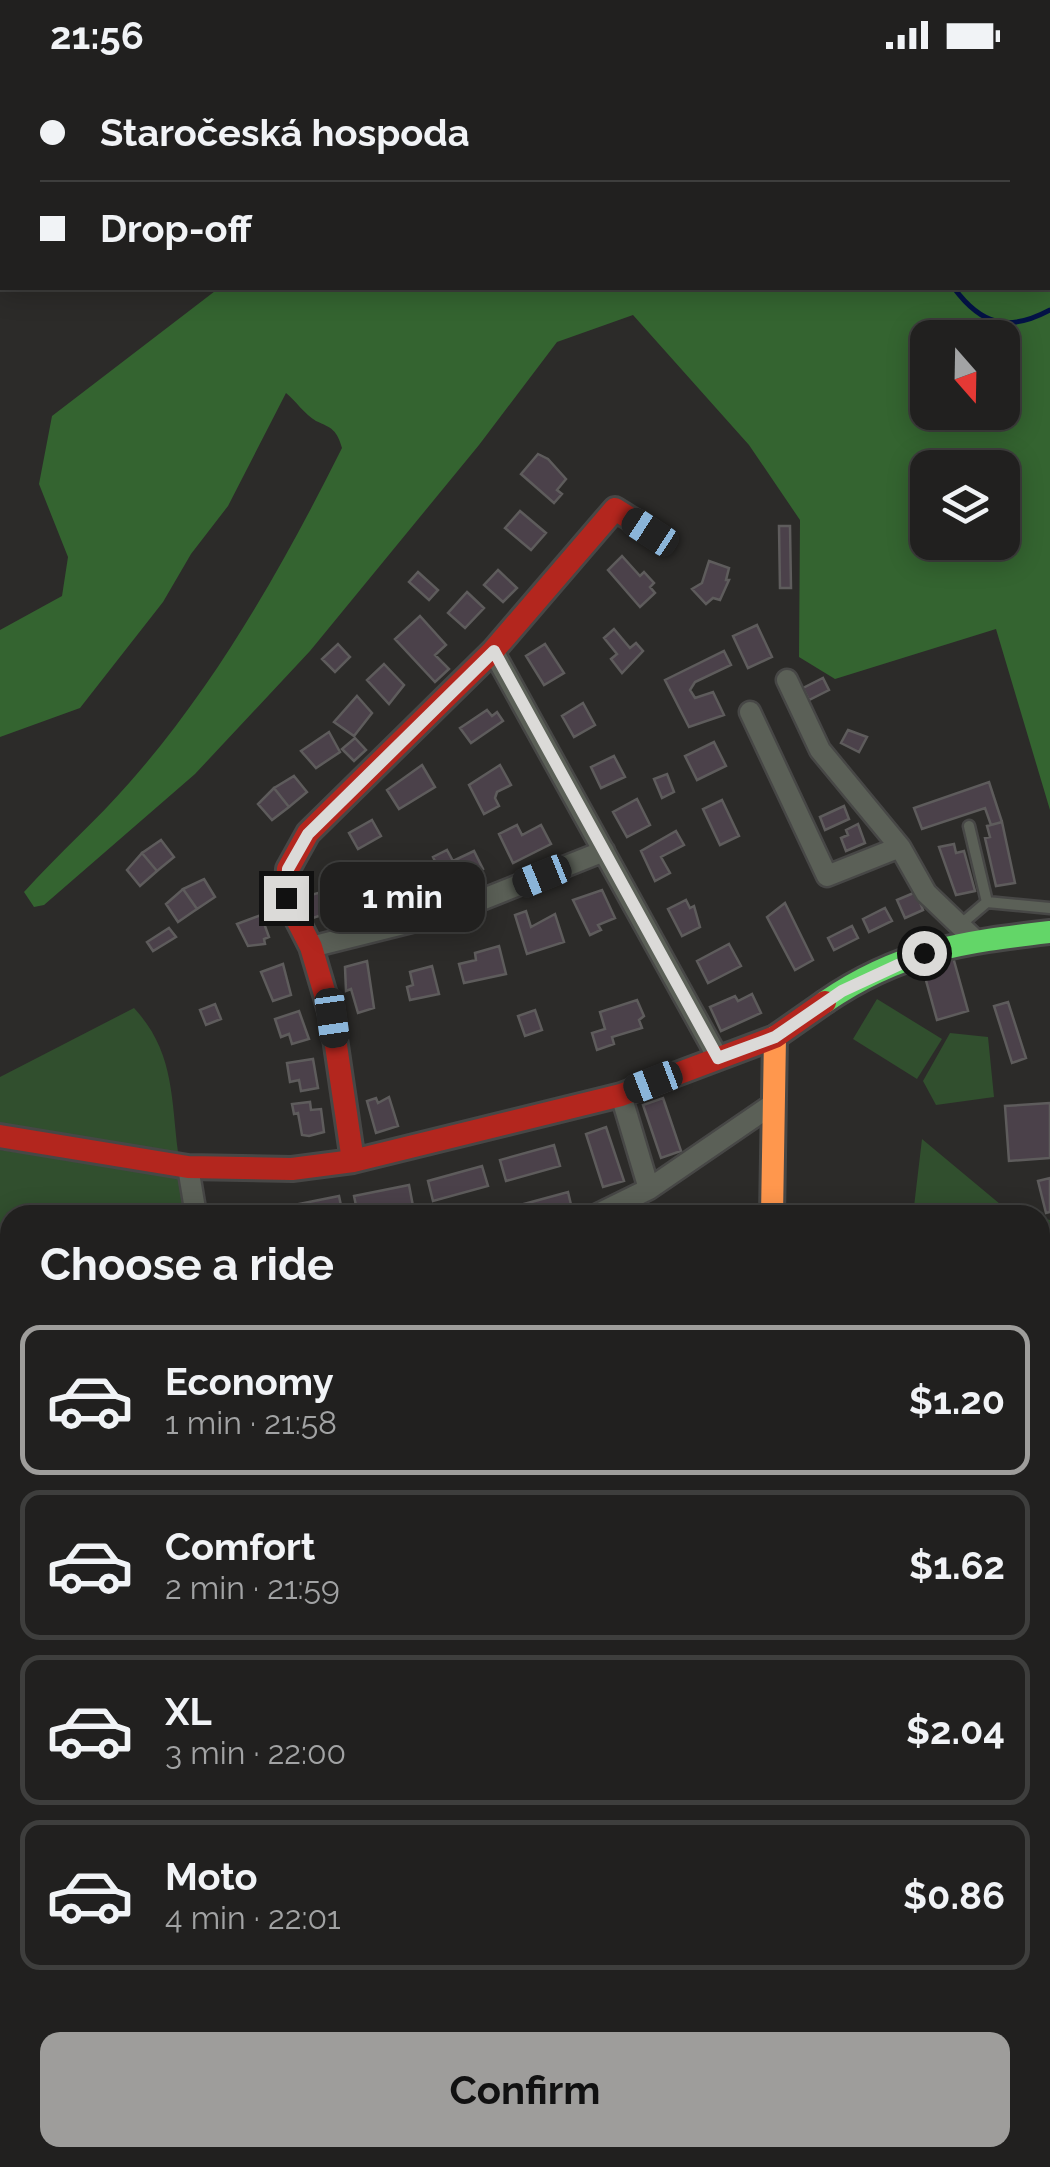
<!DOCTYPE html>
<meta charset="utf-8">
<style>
:root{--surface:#21201f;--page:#2d2d2c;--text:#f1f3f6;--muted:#a2a3a4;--line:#3e3e3d;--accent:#9e9d9b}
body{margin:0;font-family:Raleway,sans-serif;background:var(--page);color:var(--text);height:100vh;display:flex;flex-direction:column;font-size:38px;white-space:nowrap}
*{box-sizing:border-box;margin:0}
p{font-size:32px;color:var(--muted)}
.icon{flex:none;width:55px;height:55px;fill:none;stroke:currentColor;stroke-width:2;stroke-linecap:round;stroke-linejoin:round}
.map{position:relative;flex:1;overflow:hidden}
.side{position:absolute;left:0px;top:1135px;width:1050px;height:962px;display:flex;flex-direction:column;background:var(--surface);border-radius:30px 30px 0 0;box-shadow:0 5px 25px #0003,0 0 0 2px var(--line)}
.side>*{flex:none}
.guide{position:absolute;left:0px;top:0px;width:1050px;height:220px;box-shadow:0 5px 25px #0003,0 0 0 2px var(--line);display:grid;align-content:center;height:220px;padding:0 40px;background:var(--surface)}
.needle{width:65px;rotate:160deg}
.fabs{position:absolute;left:910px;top:250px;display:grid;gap:20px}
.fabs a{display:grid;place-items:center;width:110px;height:110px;border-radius:20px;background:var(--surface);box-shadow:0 5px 25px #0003,0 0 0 2px var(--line);font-size:50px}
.end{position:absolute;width:45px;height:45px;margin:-22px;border:12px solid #dbdad8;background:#111;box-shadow:0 0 0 5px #111}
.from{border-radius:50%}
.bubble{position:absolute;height:70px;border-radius:20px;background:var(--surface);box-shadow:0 5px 25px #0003,0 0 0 2px var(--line);font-size:32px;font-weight:700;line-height:70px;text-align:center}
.car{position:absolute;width:30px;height:60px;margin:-30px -15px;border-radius:12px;box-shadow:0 0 8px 2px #0007;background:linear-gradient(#222 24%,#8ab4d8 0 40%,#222 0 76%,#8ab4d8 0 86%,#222 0)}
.guide b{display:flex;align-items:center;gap:35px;height:95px;font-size:38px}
.guide b+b{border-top:2px solid var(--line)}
.guide i{width:25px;height:25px;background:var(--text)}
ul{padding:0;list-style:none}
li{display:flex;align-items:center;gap:30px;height:150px;margin:0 20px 15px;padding:0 20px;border:5px solid var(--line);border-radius:20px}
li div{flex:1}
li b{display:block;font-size:38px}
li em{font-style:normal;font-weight:700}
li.on{border-color:var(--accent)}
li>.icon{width:90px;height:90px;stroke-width:1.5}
h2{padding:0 40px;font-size:45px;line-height:120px}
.button{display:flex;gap:20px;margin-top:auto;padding:20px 40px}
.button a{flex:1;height:115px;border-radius:20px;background:var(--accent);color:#111;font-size:40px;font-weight:700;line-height:115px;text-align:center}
.status{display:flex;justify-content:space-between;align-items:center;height:70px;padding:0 50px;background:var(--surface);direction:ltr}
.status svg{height:28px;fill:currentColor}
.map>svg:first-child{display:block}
</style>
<div class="status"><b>21:56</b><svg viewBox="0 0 49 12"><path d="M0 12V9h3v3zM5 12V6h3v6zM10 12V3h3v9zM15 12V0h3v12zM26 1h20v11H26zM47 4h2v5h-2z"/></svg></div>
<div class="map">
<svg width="1050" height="2097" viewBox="0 0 1050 2097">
<rect width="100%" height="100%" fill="#2c2b29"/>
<!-- green -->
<path fill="#314f2e" d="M877 929 942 969 917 1009 853 969Z
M134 938C174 981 171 1026 178 1082L0 1053V1007Z
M950 963 988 967 994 1027 936 1035 923 1011Z
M922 1069 1006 1139 1032 1145H913Z
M0 1080 183 1105 186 1145H10V1313L0 1317Z
M1040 1147 1050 1150V1255L1040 1254Z
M10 1324V1462H0V1327Z"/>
<!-- forest -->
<path fill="#346430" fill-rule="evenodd" d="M0 0H1050V740L996 559 835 609 799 587 800 450 749 375 633 245 557 272 479 375 310 581 195 704 44 835 34 837 24 822C58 784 97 750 130 712 217 613 283 496 342 378 337 360 332 358 316 351 305 345 295 330 286 323L228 436 191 484 163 532 80 638 0 667V560L62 526 68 487 39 414 52 346 219 218H1048V2H2L0 50ZM928 268H1002V342H928ZM928 398H1002V472H928Z"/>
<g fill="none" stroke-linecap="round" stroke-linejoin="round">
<!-- stream -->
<path stroke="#041347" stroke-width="5" d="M724 0 732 2
M954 218C982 256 1009 262 1050 240"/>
</g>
<!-- building -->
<path fill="#4b414a" stroke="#5e5c5c" stroke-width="2.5" d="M538 384 548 389 566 409 557 420 562 424 554 433 521 404Z
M520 441 546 463 531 480 505 458Z
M779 456H790L791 518H780Z
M622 486 640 506 644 502 654 513 650 517 655 523 640 537 608 500Z
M709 491 729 498 726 510H729L720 530 713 528 706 534 692 519 702 513Z
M498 500 517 518 503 532 484 515Z
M418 502 438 520 429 530 409 512Z
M467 522 484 538 465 558 448 543Z
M420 546 446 575 435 585 449 599 435 612 395 569Z
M757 555 772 587 748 598 733 566Z
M614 559 630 578 636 573 643 581 622 603 611 589 617 584 604 568Z
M338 574 350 587 335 602 322 589Z
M545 574 564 603 544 615 526 586Z
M724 581 731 595 695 612 690 620 695 628 713 622 724 645 689 657 665 610Z
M384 594 404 615 389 634 367 610Z
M823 608 829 620 809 630 803 618Z
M357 626 372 643 354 666 334 652Z
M583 633 595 655 574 667 562 646Z
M487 640 492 646 497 642 503 651 471 673 460 658Z
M848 660 867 667 859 682 841 673Z
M329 662 340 682 316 698 301 681Z
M355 668 366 680 354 691 342 679Z
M714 672 726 696 697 710 685 686Z
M614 686 625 707 601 718 591 697Z
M422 695 435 717 399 739 387 720Z
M500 695 511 715 497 722 495 728 499 736 484 744 469 715Z
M667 704 674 722 662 728 654 709Z
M294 706 307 722 289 737 274 718Z
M989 712 1002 752 991 755 985 738 922 759 914 738Z
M274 718 289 737 272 750 258 734Z
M637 729 650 755 627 767 613 742Z
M722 730 739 766 720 775 703 739Z
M844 736 849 749 825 760 820 747Z
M372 750 381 766 358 779 349 763Z
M1002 752 1015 813 996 816 985 768 990 767 987 756Z
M858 754 865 773 846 781 841 768 848 765 846 760Z
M517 755 522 765 541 755 551 774 513 793 499 764Z
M676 761 684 775 661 787 670 803 655 811 641 781Z
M161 770 174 787 157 801 142 783Z
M954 774 956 783 964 781 975 821 956 825 939 777Z
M447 780 453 791 474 781 483 799 448 817 433 787Z
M142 783 157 801 140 816 127 800Z
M380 800 387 811 409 806 417 827 381 829 377 814 371 815 367 808Z
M204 809 215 827 197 839 183 819Z
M336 818 339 829 354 825 358 840 329 848 328 843 313 848 307 826Z
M183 819 197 839 178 852 166 834Z
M602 820 615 848 598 855 601 860 590 865 573 830Z
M916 822 923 840 905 848 897 830Z
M686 830 690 838 694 836 700 857 682 866 668 839Z
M785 833 813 890 795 900 767 847Z
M885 838 892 851 869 862 863 849Z
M526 841 531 857 555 844 564 872 527 884 515 845Z
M261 845 269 867 264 869 265 874 248 876 237 854Z
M852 856 858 868 834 880 828 868Z
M169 858 176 867 153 881 147 872Z
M729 874 741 896 708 913 697 891Z
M499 876 506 904 464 913 459 894 476 890 475 883Z
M953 887 968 941 937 950 922 896Z
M367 891 374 938 358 943 351 919 346 921 345 897Z
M283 894 291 925 273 931 261 902Z
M432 896 439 924 410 930 407 917 413 915 410 902Z
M752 924 761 943 721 961 710 937 735 926 738 931Z
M637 930 644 946 639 950 642 958 612 967 614 974 597 980 592 963 605 959 600 942Z
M1008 932 1026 988 1012 993 994 936Z
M215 934 221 949 206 955 200 940Z
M535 940 542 960 525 966 518 946Z
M299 941 309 969 292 974 289 964 281 967 275 949Z
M313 989 318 1018 301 1021 299 1010 290 1012 287 993Z
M389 1027 398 1056 376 1063 367 1031 376 1028 378 1033Z
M663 1028 681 1081 661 1088 643 1035Z
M310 1032 311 1040 321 1039 324 1062 309 1066 302 1065 298 1043 294 1044 292 1034Z
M1050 1033V1088L1009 1091 1005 1036Z
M606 1057 624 1111 603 1117 586 1064Z
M554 1075 560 1096 506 1111 500 1090Z
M482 1096 488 1116 433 1131 428 1111Z
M1050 1108V1142L1046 1143 1038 1111Z
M409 1115 413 1136 358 1145 354 1126Z
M568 1122 573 1143 515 1145 513 1137Z
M339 1126 343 1145H285L284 1137Z
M1040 1318 1050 1319V1512L1040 1511Z
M1040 1513 1050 1514V1541L1040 1540Z"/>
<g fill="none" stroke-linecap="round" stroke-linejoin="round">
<defs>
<path id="lane" d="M987 832 1050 838
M960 855 987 832 969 756
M1040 1262 1050 1263"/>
<path id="street" d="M493 581 718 988
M787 610 820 680 900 777
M750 642 827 806 900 777 926 823 974 869
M311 877 451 842 604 781
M621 1025 649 1119
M188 1097 196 1145
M596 1145 649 1119 773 1034"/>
<path id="fast" d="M825 932C899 881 963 872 1050 862
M681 2097 683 2088"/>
<path id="slow" d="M772 1145 775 967"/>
<path id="jam" d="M0 1066 188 1097 292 1099 353 1091 621 1025 775 967 825 932
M353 1091 332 948 311 877 286 828 288 799 308 763 493 581 615 439 650 461"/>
</defs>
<!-- lane casing -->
<use href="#lane" stroke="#474746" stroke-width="15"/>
<!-- street casing -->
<use href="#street" stroke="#474746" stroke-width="25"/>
<!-- fast casing -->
<use href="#fast" stroke="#474746" stroke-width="28"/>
<!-- slow casing -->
<use href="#slow" stroke="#474746" stroke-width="28"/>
<!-- jam casing -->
<use href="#jam" stroke="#474746" stroke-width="28"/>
<!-- lane -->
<use href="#lane" stroke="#5b6057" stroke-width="10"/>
<!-- street -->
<use href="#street" stroke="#5b6057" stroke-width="20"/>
<!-- fast -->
<use href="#fast" stroke="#63d668" stroke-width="22"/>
<!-- slow -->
<use href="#slow" stroke="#ff974d" stroke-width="22"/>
<!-- jam -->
<use href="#jam" stroke="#b3261e" stroke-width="22"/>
</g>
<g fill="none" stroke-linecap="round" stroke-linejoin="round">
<!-- route -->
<path stroke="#dbdad8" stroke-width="12" d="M286 828 288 799 308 764 494 581 718 988 775 967 842 921 924 883"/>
</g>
</svg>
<div class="fabs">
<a><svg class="needle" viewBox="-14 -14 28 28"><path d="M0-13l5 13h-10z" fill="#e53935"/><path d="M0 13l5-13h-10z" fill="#a2a3a4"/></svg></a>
<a><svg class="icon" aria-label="layers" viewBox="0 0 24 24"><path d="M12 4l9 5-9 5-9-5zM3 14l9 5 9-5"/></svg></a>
</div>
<i class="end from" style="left:924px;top:883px"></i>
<i class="end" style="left:286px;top:828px"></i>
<div class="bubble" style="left:320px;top:792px;width:165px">1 min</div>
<i class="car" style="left:650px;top:462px;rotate:303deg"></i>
<i class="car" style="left:542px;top:806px;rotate:248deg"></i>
<i class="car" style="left:332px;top:948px;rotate:172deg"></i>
<i class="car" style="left:653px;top:1012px;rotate:249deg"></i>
<div class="guide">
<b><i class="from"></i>Staročeská hospoda</b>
<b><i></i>Drop-off</b>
</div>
<section class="side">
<h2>Choose a ride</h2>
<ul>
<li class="on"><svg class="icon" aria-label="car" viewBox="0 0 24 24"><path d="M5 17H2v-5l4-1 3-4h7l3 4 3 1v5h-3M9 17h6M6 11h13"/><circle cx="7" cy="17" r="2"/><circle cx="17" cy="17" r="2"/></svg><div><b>Economy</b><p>1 min · 21:58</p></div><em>$1.20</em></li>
<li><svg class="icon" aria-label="car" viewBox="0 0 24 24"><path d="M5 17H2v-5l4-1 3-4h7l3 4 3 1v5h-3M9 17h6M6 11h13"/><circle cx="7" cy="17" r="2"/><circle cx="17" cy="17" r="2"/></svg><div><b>Comfort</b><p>2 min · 21:59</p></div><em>$1.62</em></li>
<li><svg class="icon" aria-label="car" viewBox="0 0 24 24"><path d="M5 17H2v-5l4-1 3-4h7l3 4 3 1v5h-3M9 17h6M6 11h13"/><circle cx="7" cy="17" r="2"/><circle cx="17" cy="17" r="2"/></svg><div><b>XL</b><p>3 min · 22:00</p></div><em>$2.04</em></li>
<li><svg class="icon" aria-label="car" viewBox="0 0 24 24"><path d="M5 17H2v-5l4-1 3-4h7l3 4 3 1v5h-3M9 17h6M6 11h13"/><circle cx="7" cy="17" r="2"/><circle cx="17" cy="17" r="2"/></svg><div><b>Moto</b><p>4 min · 22:01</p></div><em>$0.86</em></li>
</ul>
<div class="button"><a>Confirm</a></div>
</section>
</div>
